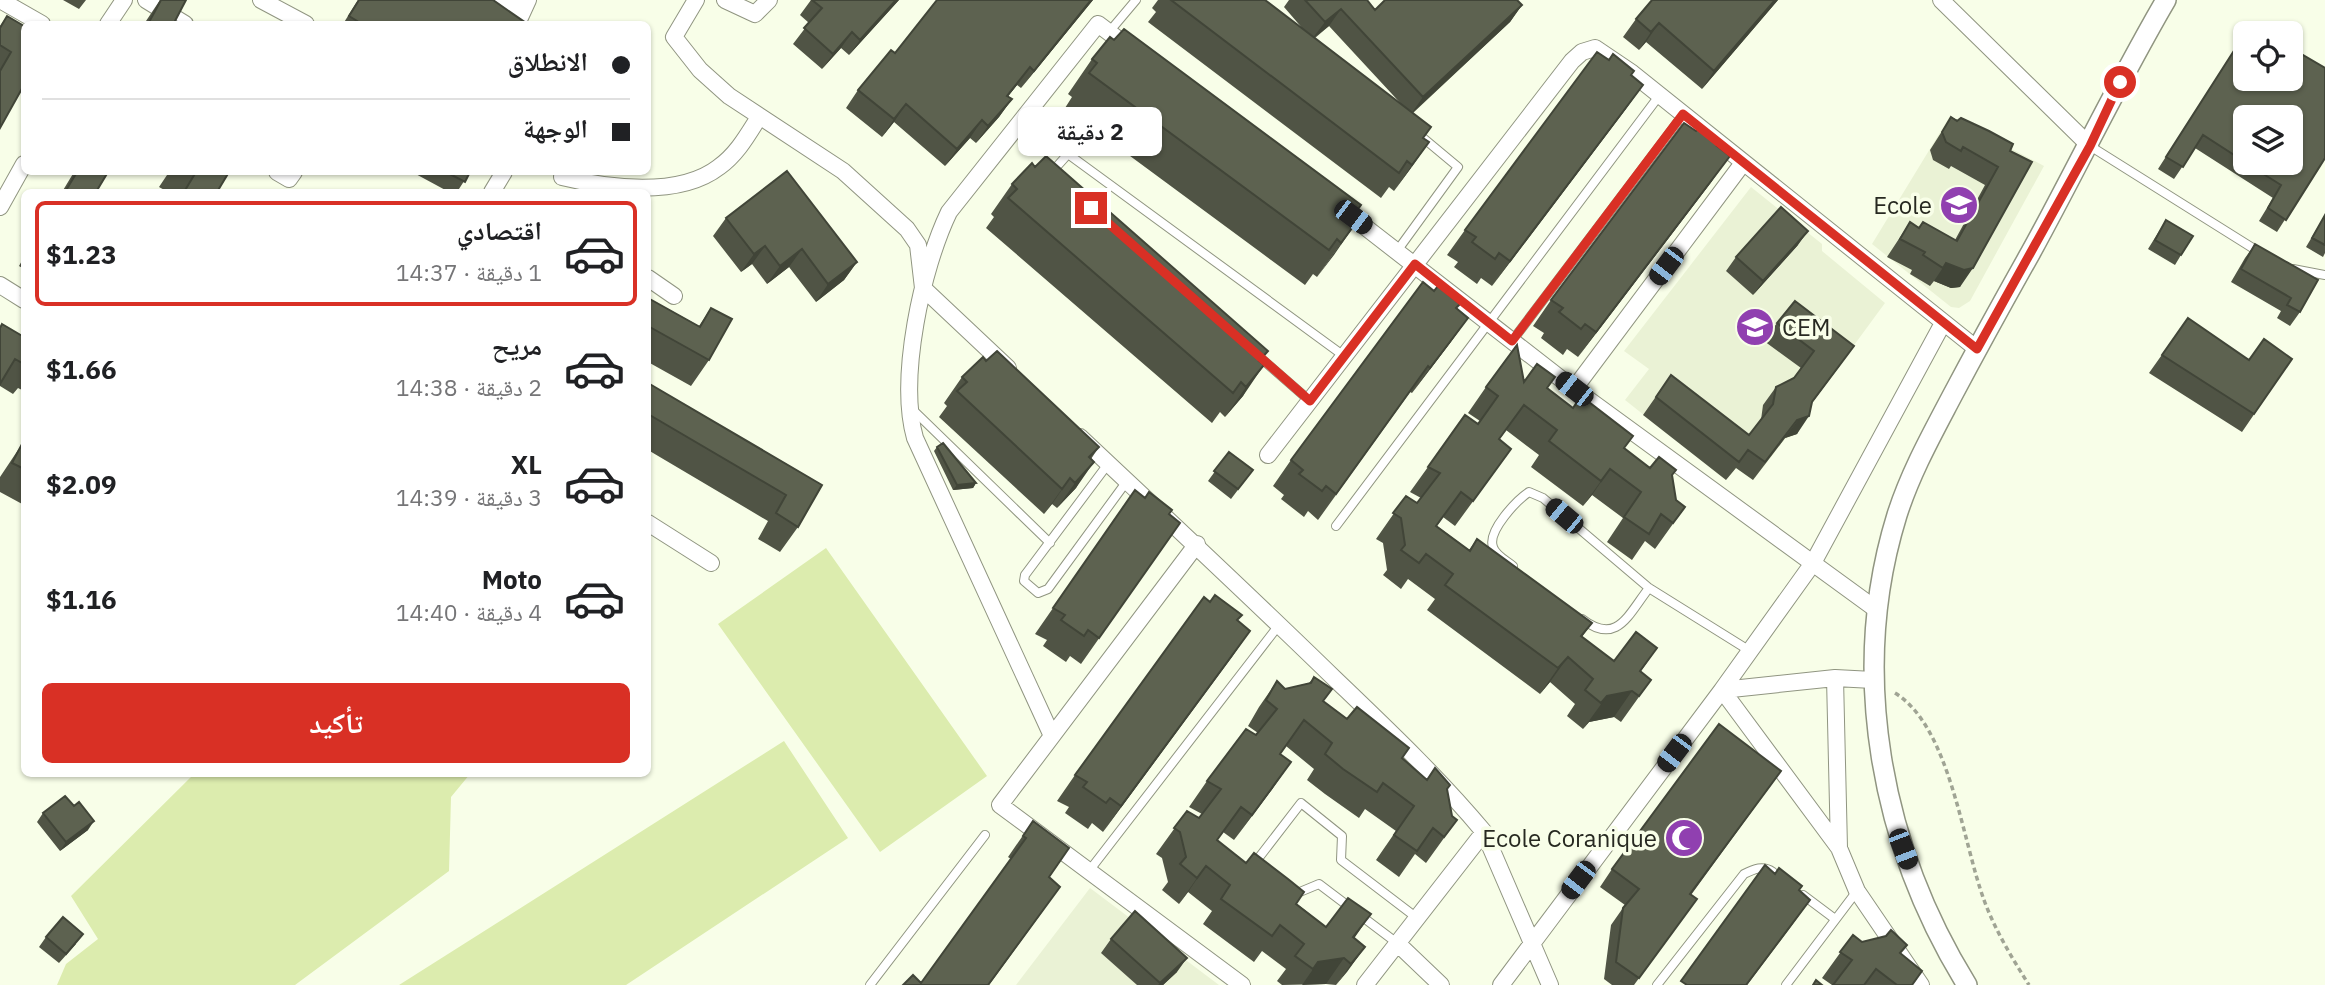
<!DOCTYPE html>
<html lang="ar">
<meta charset="utf-8">
<style>
:root{--surface:#fff;--page:#f2f2f2;--text:#202124;--muted:#757577;--line:#e0e0e0;--accent:#d93025}
body{margin:0;font-family:"IBM Plex Sans","Noto Naskh Arabic",sans-serif;background:var(--page);color:var(--text);direction:rtl;height:100vh;display:flex;flex-direction:column;font-size:26px;white-space:nowrap}
*{box-sizing:border-box;margin:0}
p{font-size:23px;color:var(--muted)}
.icon{flex:none;width:38px;height:38px;fill:none;stroke:currentColor;stroke-width:2;stroke-linecap:round;stroke-linejoin:round}
.map{position:relative;flex:1;overflow:hidden;direction:ltr}
.details{position:absolute;left:21px;top:189px;width:630px;height:588px;display:flex;flex-direction:column;background:var(--surface);border-radius:10px;box-shadow:0 2px 5px #0004;direction:rtl}
.details>*{flex:none}
.guide{position:absolute;left:21px;top:21px;width:630px;height:154px;border-radius:10px;box-shadow:0 2px 5px #0004;direction:rtl;display:grid;align-content:center;height:154px;padding:0 21px;background:var(--surface)}
.fabs{position:absolute;left:2233px;top:21px;display:grid;gap:14px}
.fabs a{display:grid;place-items:center;width:70px;height:70px;border-radius:10px;background:var(--surface);box-shadow:0 2px 5px #0004;font-size:35px}
.end{position:absolute;width:32px;height:32px;margin:-16px;border:9px solid #d93025;background:#fff;box-shadow:0 0 0 4px #fff}
.from{border-radius:50%}
.bubble{position:absolute;height:49px;border-radius:10px;background:var(--surface);box-shadow:0 2px 5px #0004;font-size:23px;font-weight:700;line-height:49px;text-align:center;direction:rtl}
.car{position:absolute;width:21px;height:42px;margin:-21px -10px;border-radius:9px;box-shadow:0 0 5px 2px #0007;background:linear-gradient(#222 24%,#8ab4d8 0 40%,#222 0 76%,#8ab4d8 0 86%,#222 0)}
.guide b{display:flex;align-items:center;gap:24px;height:66px;font-size:26px}
.guide b+b{border-top:2px solid var(--line)}
.guide i{width:18px;height:18px;background:var(--text)}
ul{padding:12px 0 0;list-style:none}
li{display:flex;align-items:center;gap:21px;height:105px;margin:0 14px 10px;padding:0 7px;border:4px solid transparent;border-radius:10px}
li div{flex:1}
li b{display:block;font-size:26px}
li em{font-style:normal;font-weight:700}
li.selected{border-color:var(--accent)}
li>.icon{width:63px;height:63px;stroke-width:1.5}
.cta{display:flex;gap:14px;margin-top:auto;padding:14px 21px}
.cta a{flex:1;height:80px;border-radius:10px;background:var(--accent);color:#fff;font-size:28px;font-weight:700;line-height:80px;text-align:center}
.map>svg:first-child{display:block}
</style>
<div class="map">
<svg width="2325" height="985" viewBox="0 0 2325 985">
<rect width="100%" height="100%" fill="#f8fee8"/>
<!-- built -->
<path fill="#eaf2d5" d="M1950 116 2044 166 1970 301 1959 308 1951 307 1872 244Z
M1751 187 1822 244V251L1885 303 1799 420 1797 434 1785 439 1753 480 1736 468 1726 480 1625 400 1649 369 1624 351Z
M1090 888 1219 985H1016Z"/>
<!-- green -->
<path fill="#dcecae" d="M826 548 987 776 880 852 718 624Z
M784 741 848 838 626 985H399Z
M194 774H470L451 797 449 871 295 985H57L66 964 98 939 71 896Z"/>
<g fill="none" stroke-linecap="round" stroke-linejoin="round">
<defs>
<path id="service" d="M1109 32 1136 0
M2090 146 2259 252
M1051 173 1068 154 1344 356
M1397 251 1458 167 1422 137
M2293 269 2325 275
M1512 341 1683 115
M1255 353 1310 401
M911 408 1050 543
M1108 464 1025 575 1024 581 1038 593 1048 589 1127 481
M1336 526 1659 96
M1513 566C1507 561 1495 555 1493 547 1487 531 1517 500 1529 492L1543 498 1649 588 1750 651
M1582 619C1617 646 1628 615 1649 588
M1254 864 1301 803 1342 836 1341 860 1417 918
M1089 871 1279 625
M1295 894 1319 884 1397 943
M1803 895 1835 919
M870 985 985 835
M1657 985 1744 874C1754 869 1763 865 1773 872
M1786 985 1857 891"/>
<path id="minor" d="M0 0 42 24
M146 0 185 24
M261 0 306 24
M503 0 523 11
M696 0 674 37 700 70 729 96 843 171 907 229 918 245 923 288 1008 368
M725 0 755 14 769 0
M1941 0 2090 146
M108 24 124 0
M517 24 528 0
M277 172 289 179 294 172
M562 177C607 188 679 198 719 167 737 154 747 136 759 117
M492 192 504 172
M0 207 24 164
M1342 209 1574 389 1877 610
M648 278 674 296
M0 285 24 300
M1574 389 1743 163
M1080 437C1165 517 1251 597 1335 679 1386 728 1438 777 1484 832L1550 985
M1268 455 1572 61 1582 52 1595 48 1632 73 1977 349
M648 523 711 563
M1197 544 1000 805 1242 985
M1835 678 1839 848 1857 891 1921 985
M1052 736 915 438C898 378 922 268 949 212L1098 24 1131 49
M1839 848 1722 690 1813 563 1943 323
M1397 943 1441 985
M1365 985 1484 832
M1501 985 1722 690 1835 678 1873 680"/>
<path id="tertiary" d="M1967 985C1881 846 1848 673 1897 515 1910 474 1931 436 1951 398 1977 349 2004 300 2031 252 2077 168 2118 82 2166 0"/>
</defs>
<!-- service casing -->
<use href="#service" stroke="#909581" stroke-width="10"/>
<!-- minor casing -->
<use href="#minor" stroke="#909581" stroke-width="18"/>
<!-- tertiary casing -->
<use href="#tertiary" stroke="#909581" stroke-width="22"/>
<!-- path -->
<path stroke="#a0a494" stroke-width="3.5" stroke-dasharray="5 3.5" stroke-linecap="butt" d="M1895 693C1950 727 1962 840 1984 900 1995 930 2012 958 2029 985"/>
<!-- service -->
<use href="#service" stroke="#fff" stroke-width="8"/>
<!-- minor -->
<use href="#minor" stroke="#fff" stroke-width="16"/>
<!-- tertiary -->
<use href="#tertiary" stroke="#fff" stroke-width="19"/>
</g>
<!-- wall -->
<path fill="#505445" fill-rule="evenodd" d="M63 0H86L79 9Z
M160 0H186L175 21 182 24H144Z
M358 0H493L525 24H343Z
M811 0H899L849 55 841 48 822 69 793 44 809 23 800 15Z
M937 0H1093L1021 88 1017 85 1008 96 1012 99 999 117 976 143 970 138 945 166 894 122 882 137 846 108 858 90 895 53Z
M1158 0H1265L1303 29 1284 7 1289 0H1367L1375 10 1522 5 1510 22 1413 113 1423 139 1411 168 1394 191 1389 187 1381 198 1148 22 1156 12 1152 8ZM1329 26 1404 107 1315 38Z
M1652 0H1778L1702 89 1646 42 1639 50 1623 37 1636 19Z
M7 16 24 26 0 128V26Z
M2251 24 2266 33H2245V79H2291V48L2325 68V157L2277 232 2259 221 2273 198 2195 148 2174 179 2158 169ZM2245 117H2291V163H2245Z
M1092 59 1358 220 1317 277 1313 274 1305 285 1065 108 1072 97 1068 94Z
M1631 75 1643 85 1625 110 1492 286 1481 278 1477 284 1454 267 1458 262 1447 255 1465 230Z
M1951 117 2013 144 1960 287 1951 288 1934 281 1930 286 1910 274 1912 270 1887 257 1910 222 1919 228 1955 240 1985 185 1951 166 1949 169 1933 160 1930 150Z
M1718 146 1712 181 1578 357 1567 349 1563 355 1541 338 1544 333 1533 326 1551 300Z
M74 172H108L96 192H62Z
M169 172H229L217 192H168L159 187Z
M412 172H470L457 192H449Z
M1012 184 1268 351 1260 362 1243 396 1225 417 1220 412 1212 423 986 228 994 217 991 214Z
M2325 215V253L2323 257 2306 247Z
M726 218 857 262 844 280 816 302 789 267 767 284 752 264 741 272 713 236Z
M2166 220 2181 255 2175 265 2148 249Z
M2255 244 2300 312 2290 326 2277 318 2281 311 2231 282 2245 258Z
M1798 245 1753 295 1726 271 1736 257Z
M24 257V269L19 266Z
M648 298 699 326 711 308 709 360 691 386 648 362Z
M1457 308 1468 318 1450 343 1412 393 1410 392 1318 520 1308 511 1304 517 1281 499 1284 495 1273 486 1291 460Z
M2188 318 2249 360 2292 359 2242 432 2149 373Z
M1777 323 1841 364 1811 404 1797 434 1785 438 1753 480 1736 468 1726 480 1643 415 1671 375 1749 435 1761 420 1763 405 1776 387 1794 378 1801 368 1764 341Z
M0 327 24 337V391L18 388 13 394 0 386Z
M986 361 1099 447 1091 459 1076 488 1057 508 1052 504 1044 514 939 417 947 406 944 403 962 377Z
M1524 382 1547 388 1650 468 1672 475 1676 500 1685 507 1655 549 1645 541 1632 560 1607 542 1623 518 1592 495 1583 506 1531 467 1539 455 1506 430 1499 440 1511 449 1493 474 1455 526 1443 517 1437 526 1469 550 1477 539 1592 623 1582 637 1614 661 1641 672 1651 680 1621 722 1614 717 1589 722 1583 729 1567 716 1575 704 1550 682 1540 694 1427 610 1435 599 1408 579 1401 589 1383 575 1387 570 1383 543 1376 539 1406 496 1417 503 1421 498 1410 492 1428 467 1480 421 1468 413 1486 387Z
M648 383 822 485 798 527 780 552 758 539 768 521 648 450Z
M22 444 24 445V505L0 492V477Z
M937 447 976 483 973 488 953 490 934 451Z
M1229 452 1253 470 1231 499 1208 481Z
M1135 490 1180 523 1081 664 1070 656 1066 662 1043 646 1047 640 1035 634Z
M1238 621 1250 631 1103 832 1092 823 1088 829 1065 813 1069 807 1057 801 1075 775Z
M1314 677 1323 701 1402 759 1427 780 1447 789 1452 816 1457 820 1426 863 1415 854 1399 877 1376 860 1396 831 1365 809 1359 818 1325 794 1307 780 1314 769 1286 746 1280 754 1273 788 1234 840 1223 832 1217 840 1326 927 1354 938 1365 947 1336 985 1326 984 1282 985 1277 981 1286 969 1262 951 1254 962 1203 924 1212 911 1188 892 1179 904 1162 890 1168 882 1162 858 1156 854 1187 811 1199 818 1202 814 1189 807 1207 781 1258 733 1248 726 1259 707 1277 681 1285 689 1309 683Z
M1781 771 1691 895 1697 899 1634 985H1612L1604 979 1611 925 1625 905 1600 887 1612 869Z
M43 813 88 830 60 851 37 822Z
M1033 821 1049 877 1045 908 989 985H903L921 983 1011 859 1008 857Z
M1853 935 1862 942 1900 954 1912 985H1832L1822 978Z
M46 937 76 944 59 963 39 947Z
M1111 939 1177 972 1163 985H1137L1101 953Z"/>
<!-- shaded-wall -->
<path fill="#414538" d="M896 0H899L849 55 860 40Z
M1091 0H1093L1021 88 1034 71Z
M1775 0H1778L1702 89 1714 71Z
M1522 5 1510 22 1411 114 1423 97Z
M1341 9 1329 26 1312 39 1325 22Z
M1659 23 1646 42 1639 50 1651 32Z
M852 32 841 48 822 69 833 54Z
M1030 67 1017 85 995 113 1007 96Z
M1643 85 1625 110 1492 286 1510 261Z
M1012 99 999 117 976 143 988 126Z
M906 104 894 122 882 137 894 119Z
M982 120 970 138 945 166 957 149Z
M1429 142 1411 168 1394 191 1412 165Z
M1730 156 1712 181 1578 357 1596 332Z
M1358 220 1334 255 1317 277 1341 243Z
M1808 231 1798 245 1753 295 1763 281Z
M765 246 752 264 741 272 754 254Z
M802 249 789 267 767 284 780 266Z
M857 262 844 280 816 302 828 284Z
M1946 263 1973 268 1960 287 1951 288 1934 281Z
M1468 318 1450 343 1412 393 1430 368Z
M1854 346 1799 420 1809 416 1797 434 1785 438 1753 480Z
M1264 365 1243 396 1225 417 1246 387Z
M1094 462 1076 488 1057 508 1075 483Z
M1610 469 1592 495 1583 506 1601 481Z
M1070 478 1052 504 1044 514 1062 489Z
M976 483 973 488 953 490 957 485Z
M1250 631 1232 657 1103 832 1121 806Z
M1657 648 1639 674 1632 691 1614 717 1589 722 1583 729 1607 696 1640 671Z
M1568 657 1550 682 1540 694 1558 668Z
M1291 762 1273 788 1234 840 1252 815Z
M94 821 88 830 60 851 66 842Z
M1206 866 1188 892 1179 904 1197 878Z
M1810 900 1792 925 1747 985H1746Z
M1371 914 1353 940 1344 958 1326 984 1302 985 1318 962 1353 937Z
M1365 947 1347 972 1336 985 1351 964Z
M1187 958 1177 972 1163 985H1158Z"/>
<!-- building -->
<path fill="#5d6250" stroke="#414538" stroke-width="2" d="M161 0H186L175 21 182 24H148Z
M359 0H493L526 23 525 24H362L349 16Z
M812 0H896L860 40 852 32 833 54 804 28 822 8Z
M937 0H1091L1034 71 1030 67 1007 96 1012 99 988 126 982 120 957 149 906 104 894 119 858 90 891 50 895 53Z
M1171 0H1265L1431 127 1423 138 1429 142 1412 165 1407 161 1399 173Z
M1305 0H1367L1375 10 1385 0H1517L1522 5 1423 97 1341 9 1325 22Z
M1652 0H1775L1714 71 1659 23 1651 32 1636 19Z
M7 16 24 26V85L0 128V71L11 52 0 45V28Z
M2251 24 2266 33H2245V79H2291V48L2325 68V158L2286 220 2268 208 2281 185 2246 163H2291V117H2245V162L2203 135 2183 167 2166 157Z
M1124 29 1361 205 1353 216 1358 220 1341 243 1337 239 1329 250 1089 73 1097 63 1092 59 1110 37 1114 40Z
M1597 52 1609 60 1613 54 1634 71 1631 75 1643 85 1510 261 1499 253 1495 259 1472 242 1476 237 1465 230Z
M1951 117 1957 121 1961 118 1989 131 2013 144 2010 151 2032 162 1973 268 1964 270 1946 263 1943 268 1923 255 1925 252 1900 239 1910 222 1919 228 1923 222 1957 241 1998 167 1963 147 1961 151 1946 142 1942 132Z
M1684 123 1696 131 1700 126 1721 142 1717 146 1730 156 1596 332 1585 324 1581 329 1559 312 1563 308 1551 300Z
M1046 156 1268 351 1259 361 1264 365 1246 387 1241 382 1233 393 1008 198 1017 189 1012 184 1032 163 1035 167Z
M787 171 857 262 828 284 802 249 780 266 765 246 754 254 726 218Z
M77 172H108L96 192H65Z
M195 172H229L217 192H184L196 172Z
M446 172H470L465 182Z
M1781 207 1808 231 1763 281 1736 257Z
M2325 215V245L2312 238Z
M2166 220 2193 236 2181 255 2155 240Z
M2255 244 2318 280 2300 312 2287 305 2291 298 2241 269Z
M1423 282 1434 291 1438 286 1460 304 1456 308 1468 318 1430 368 1428 366 1336 494 1326 486 1322 491 1299 474 1303 470 1291 460Z
M648 298 700 327 711 308 732 319 709 360 648 326Z
M1795 301 1854 346 1812 402 1809 416 1797 420 1765 462 1748 450 1739 462 1656 397 1671 375 1749 435 1773 404 1776 387 1794 378 1814 351 1777 323Z
M2188 318 2249 360 2264 339 2292 359 2254 414 2162 355Z
M2 324 24 337V364L15 359 0 384V328Z
M1517 345 1524 382 1537 364 1555 377 1547 388 1573 408 1581 396 1633 436 1624 448 1650 468 1659 457 1676 470 1672 475 1676 500 1685 507 1673 523 1661 514 1649 534 1624 517 1641 492 1610 469 1601 481 1549 441 1557 430 1524 405 1499 439 1511 449 1473 501 1461 492 1436 526 1470 551 1477 539 1592 623 1581 636 1614 661 1636 632 1657 648 1640 671 1651 680 1639 696 1632 691 1607 696 1601 703 1585 690 1593 679 1568 657 1558 668 1445 585 1453 574 1426 554 1419 563 1401 550 1405 545 1401 518 1393 513 1406 496 1417 503 1440 473 1428 467 1465 415 1478 424 1498 396 1486 387Z
M997 351 1099 447 1089 457 1094 462 1075 483 1070 478 1062 489 957 391 967 382 962 377 983 357 986 361Z
M648 383 822 485 798 527 776 513 786 495 648 414Z
M943 443 976 483 957 485 937 447Z
M22 444 24 445V469L12 463Z
M1229 452 1253 470 1238 489 1214 471Z
M1135 490 1145 498 1149 492 1172 510 1169 514 1180 523 1099 638 1088 630 1084 636 1061 620 1065 615 1053 608Z
M1215 595 1242 615 1237 620 1250 631 1121 806 1110 798 1106 803 1083 787 1087 782 1075 775 1204 597 1210 602Z
M1314 677 1332 689 1323 701 1347 719 1357 707 1409 748 1402 758 1427 780 1435 768 1450 785 1447 789 1452 816 1457 820 1444 837 1433 828 1417 851 1394 835 1414 806 1383 783 1377 792 1343 769 1325 754 1332 743 1304 720 1280 754 1291 762 1252 815 1241 807 1217 840 1246 863 1254 853 1288 879 1304 892 1296 904 1326 927 1348 898 1371 914 1353 937 1365 947 1351 964 1344 958 1318 962 1313 969 1295 956 1304 944 1280 925 1272 936 1221 899 1230 885 1206 866 1197 878 1180 864 1186 857 1180 832 1174 828 1187 811 1199 818 1221 789 1207 781 1246 729 1256 735 1277 709 1266 700 1277 681 1285 689 1311 683Z
M1719 724 1781 771 1690 894 1697 899 1639 978 1616 962 1623 908 1639 889 1612 869Z
M65 796 74 806 79 802 94 821 66 842 43 813Z
M1033 821 1069 848 1049 877 1060 887 988 985H903L913 975 921 983 1026 838 1023 836Z
M1765 865 1775 874 1779 868 1802 886 1799 890 1810 900 1746 985H1687L1681 981Z
M1135 911 1187 958 1160 983 1111 939Z
M63 917 83 934 66 954 46 937Z
M1891 930 1907 945 1900 953 1922 971 1912 985H1897L1876 969 1864 985H1833L1852 960 1840 952 1853 935 1862 942 1886 936Z
M1816 980 1822 985H1813Z"/>
<g fill="none" stroke-linecap="round" stroke-linejoin="round">
<!-- route -->
<path stroke="#d93025" stroke-width="9" d="M1091 208 1310 401 1415 264 1512 341 1683 114 1977 349 2090 146 2120 82"/>
</g>
<!-- icons -->
<defs>
<symbol id="school-disc" viewBox="-11 -11 22 22"><circle r="9.5" fill="#9040b0" stroke="#f8fee8"/><path d="M0-5L7-2L0 1L-7-2ZM-4 1L0 2.5L4 1V4Q0 6-4 4Z" fill="#fff"/></symbol>
<symbol id="mosque-disc" viewBox="-11 -11 22 22"><circle r="9.5" fill="#9040b0" stroke="#f8fee8"/><path d="M3.5-4.9A6 6 0 1 0 3.5 4.9A5 5 0 1 1 3.5-4.9Z" fill="#fff"/></symbol>
</defs>
<g fill-rule="evenodd">
<use href="#school-disc" x="1937" y="183" width="44" height="44"/>
<use href="#school-disc" x="1733" y="305" width="44" height="44"/>
<use href="#mosque-disc" x="1662" y="816" width="44" height="44"/>
</g>
<g text-anchor="middle" dominant-baseline="central" stroke-width="7" stroke-linejoin="round" paint-order="stroke">
<!-- poi labels -->
<g font-size="24" fill="#272921" stroke="#f8fee8" text-anchor="end">
<text x="1932" y="205">Ecole</text>
<text x="1782" y="327" text-anchor="start">CEM</text>
<text x="1657" y="838">Ecole Coranique</text>
</g>
</g>
</svg>
<div class="fabs">
<a><svg class="icon" aria-label="locate" viewBox="0 0 24 24"><circle cx="12" cy="12" r="6"/><path d="M12 2v4M12 18v4M2 12h4M18 12h4"/></svg></a>
<a><svg class="icon" aria-label="layers" viewBox="0 0 24 24"><path d="M12 4l9 5-9 5-9-5zM3 14l9 5 9-5"/></svg></a>
</div>
<i class="end from" style="left:2120px;top:82px"></i>
<i class="end" style="left:1091px;top:208px"></i>
<div class="bubble" style="left:1018px;top:107px;width:144px">2 دقيقة</div>
<i class="car" style="left:1353px;top:217px;rotate:127deg"></i>
<i class="car" style="left:1666px;top:266px;rotate:217deg"></i>
<i class="car" style="left:1574px;top:389px;rotate:308deg"></i>
<i class="car" style="left:1564px;top:516px;rotate:310deg"></i>
<i class="car" style="left:1674px;top:753px;rotate:217deg"></i>
<i class="car" style="left:1903px;top:849px;rotate:159deg"></i>
<i class="car" style="left:1578px;top:880px;rotate:217deg"></i>
<div class="guide">
<b><i class="from"></i>الانطلاق</b>
<b><i></i>الوجهة</b>
</div>
<section class="details">
<ul>
<li class="selected"><svg class="icon" aria-label="car" viewBox="0 0 24 24"><path d="M5 17H2v-5l4-1 3-4h7l3 4 3 1v5h-3M9 17h6M6 11h13"/><circle cx="7" cy="17" r="2"/><circle cx="17" cy="17" r="2"/></svg><div><b>اقتصادي</b><p>1 دقيقة · 14:37</p></div><em>$1.23</em></li>
<li><svg class="icon" aria-label="car" viewBox="0 0 24 24"><path d="M5 17H2v-5l4-1 3-4h7l3 4 3 1v5h-3M9 17h6M6 11h13"/><circle cx="7" cy="17" r="2"/><circle cx="17" cy="17" r="2"/></svg><div><b>مريح</b><p>2 دقيقة · 14:38</p></div><em>$1.66</em></li>
<li><svg class="icon" aria-label="car" viewBox="0 0 24 24"><path d="M5 17H2v-5l4-1 3-4h7l3 4 3 1v5h-3M9 17h6M6 11h13"/><circle cx="7" cy="17" r="2"/><circle cx="17" cy="17" r="2"/></svg><div><b>XL</b><p>3 دقيقة · 14:39</p></div><em>$2.09</em></li>
<li><svg class="icon" aria-label="car" viewBox="0 0 24 24"><path d="M5 17H2v-5l4-1 3-4h7l3 4 3 1v5h-3M9 17h6M6 11h13"/><circle cx="7" cy="17" r="2"/><circle cx="17" cy="17" r="2"/></svg><div><b>Moto</b><p>4 دقيقة · 14:40</p></div><em>$1.16</em></li>
</ul>
<div class="cta"><a>تأكيد</a></div>
</section>
</div>
